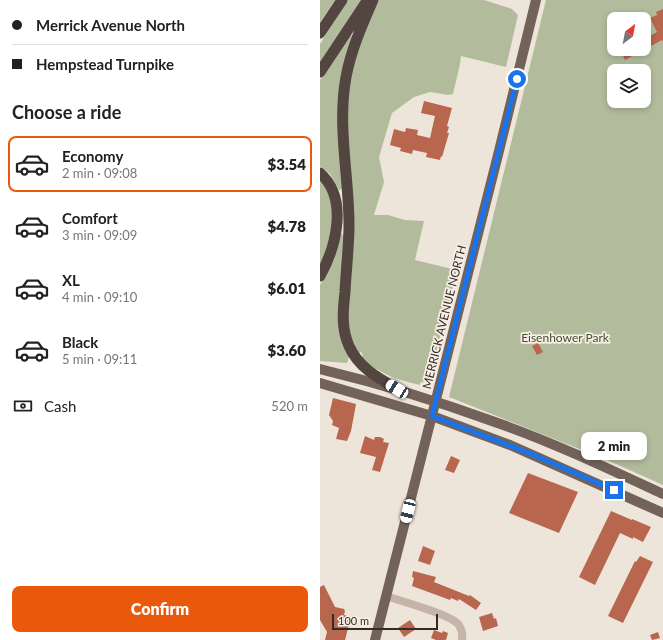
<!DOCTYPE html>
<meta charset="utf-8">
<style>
:root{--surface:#fff;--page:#f6f6f6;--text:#222;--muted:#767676;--line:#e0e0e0;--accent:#ea580c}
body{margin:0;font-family:Lato,sans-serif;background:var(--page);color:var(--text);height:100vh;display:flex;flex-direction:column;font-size:15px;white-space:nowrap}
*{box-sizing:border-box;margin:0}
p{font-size:13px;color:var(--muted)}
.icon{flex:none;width:22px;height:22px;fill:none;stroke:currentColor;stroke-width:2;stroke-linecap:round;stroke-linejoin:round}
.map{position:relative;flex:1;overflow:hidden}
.side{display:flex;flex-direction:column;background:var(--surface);width:320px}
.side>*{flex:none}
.hud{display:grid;align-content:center;height:88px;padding:0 12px;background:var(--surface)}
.needle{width:26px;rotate:32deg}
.tools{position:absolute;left:287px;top:12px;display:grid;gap:8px}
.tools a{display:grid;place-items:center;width:44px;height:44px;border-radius:8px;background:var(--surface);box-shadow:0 2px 6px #0003;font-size:20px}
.scale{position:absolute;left:12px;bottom:10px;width:106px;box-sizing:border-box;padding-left:4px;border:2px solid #332b27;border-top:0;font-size:11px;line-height:14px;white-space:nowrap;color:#332b27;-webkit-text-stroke:3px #f7efe6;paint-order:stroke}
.end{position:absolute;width:18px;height:18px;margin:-9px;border:5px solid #1a73e8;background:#fff;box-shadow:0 0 0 2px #fff}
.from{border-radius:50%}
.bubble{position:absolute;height:28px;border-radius:8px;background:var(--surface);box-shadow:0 2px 6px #0003;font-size:13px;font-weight:800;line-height:28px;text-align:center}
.car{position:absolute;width:12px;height:24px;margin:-12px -6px;border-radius:5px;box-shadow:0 0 3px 1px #0007;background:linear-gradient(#fff 24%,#345 0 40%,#fff 0 76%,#345 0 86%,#fff 0)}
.hud b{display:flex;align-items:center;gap:14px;height:38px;font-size:15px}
.hud b+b{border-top:1px solid var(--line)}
.hud i{width:10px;height:10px;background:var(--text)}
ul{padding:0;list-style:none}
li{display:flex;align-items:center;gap:12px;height:56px;margin:0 8px 6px;padding:0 4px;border:2px solid transparent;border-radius:8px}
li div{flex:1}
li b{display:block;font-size:15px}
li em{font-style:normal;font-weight:800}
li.on{border-color:var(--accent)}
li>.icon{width:36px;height:36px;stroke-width:1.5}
h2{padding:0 12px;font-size:18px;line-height:48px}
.pay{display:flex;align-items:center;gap:10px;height:44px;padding:0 12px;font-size:15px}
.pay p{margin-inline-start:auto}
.action{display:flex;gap:8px;margin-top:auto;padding:8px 12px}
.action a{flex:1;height:46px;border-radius:8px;background:var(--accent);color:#fff;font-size:16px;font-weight:800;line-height:46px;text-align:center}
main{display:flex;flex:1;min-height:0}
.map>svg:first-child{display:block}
</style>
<main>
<section class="side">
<div class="hud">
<b><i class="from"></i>Merrick Avenue North</b>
<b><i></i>Hempstead Turnpike</b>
</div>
<h2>Choose a ride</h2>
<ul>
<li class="on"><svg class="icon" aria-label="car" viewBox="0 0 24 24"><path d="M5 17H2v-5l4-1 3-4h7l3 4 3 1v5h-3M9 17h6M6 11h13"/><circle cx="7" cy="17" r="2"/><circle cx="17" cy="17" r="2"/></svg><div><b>Economy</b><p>2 min · 09:08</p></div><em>$3.54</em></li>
<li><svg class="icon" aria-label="car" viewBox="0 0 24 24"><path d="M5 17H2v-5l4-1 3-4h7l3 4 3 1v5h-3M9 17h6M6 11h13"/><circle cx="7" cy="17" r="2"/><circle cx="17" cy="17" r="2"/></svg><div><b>Comfort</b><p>3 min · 09:09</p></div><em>$4.78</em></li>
<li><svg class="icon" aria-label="car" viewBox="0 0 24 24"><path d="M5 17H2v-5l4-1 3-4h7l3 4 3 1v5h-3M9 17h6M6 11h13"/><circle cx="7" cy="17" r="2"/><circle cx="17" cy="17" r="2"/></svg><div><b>XL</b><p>4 min · 09:10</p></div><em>$6.01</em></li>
<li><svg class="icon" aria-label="car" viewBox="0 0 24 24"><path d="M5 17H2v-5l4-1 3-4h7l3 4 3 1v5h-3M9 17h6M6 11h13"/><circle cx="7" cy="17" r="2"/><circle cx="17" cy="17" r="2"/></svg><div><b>Black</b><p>5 min · 09:11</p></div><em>$3.60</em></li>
</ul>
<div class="pay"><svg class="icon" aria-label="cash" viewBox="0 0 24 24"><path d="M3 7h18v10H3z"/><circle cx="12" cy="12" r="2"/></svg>Cash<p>520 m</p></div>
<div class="action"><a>Confirm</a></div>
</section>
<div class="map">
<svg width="343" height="640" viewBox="0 0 343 640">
<rect width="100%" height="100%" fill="#eee5da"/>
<!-- green -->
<path fill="#b2bc9c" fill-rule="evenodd" d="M0 0H15L0 22Z
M28 0H42L0 64V44Z
M59 0H164L192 9 198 15 186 67 141 56 140 64 133 94 128 95 110 92 94 97 72 113 59 157 64 182 54 215H68L85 220 104 221 95 260 136 270V275L109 379 100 383V385C78 380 57 373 41 357L43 355 41 352 38 353 31 337 28 322 27 123 29 89 34 58 45 28Z
M226 0H343V485L287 460 129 397ZM294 19H324V49H294ZM294 71H324V101H294Z
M30 35 33 36 22 189 19 190 10 174 0 166V80Z
M0 179 12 200V229L0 268Z
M21 233 25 237 29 357 27 363 0 361V285C10 270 16 250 21 233Z"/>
<!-- building -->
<path fill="#b8664e" d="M343 9V42L342 40 305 60 301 51 304 49H324V39L337 32 330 18 337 15 336 12Z
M104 101 132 108 127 126 129 127 127 133H129L122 157 121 156 120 160 106 157 107 153 93 150 92 154 80 151 81 148 70 145 74 129 85 132 86 128 98 130 97 135 110 138 115 116 101 113Z
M218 343 223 352 217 355 212 346Z
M13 398 36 404 31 431 27 441 16 439 19 428 12 425 13 421 9 415Z
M45 436 54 440 55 437H60L64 439 63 442 69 443 60 472 52 470 56 457 40 453Z
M131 456 140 460 134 473 125 470Z
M208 473 258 492 239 533 189 513Z
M291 511 312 520V519L331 527 323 542 313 537V539L300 533 275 585 259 577Z
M103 546 115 551 110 565 98 561Z
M320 556 333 562 303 623 288 616 315 561 316 562Z
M93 571 116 577 114 582 149 596 150 595 161 603 156 610 139 599 138 601 131 598 130 600 92 586 94 578 92 577Z
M4 585 15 607 24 609 25 611 24 615 31 617 25 640H5L7 632 0 620V587Z
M172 613 174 619 176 618 178 626 163 631 159 617Z
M90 620 96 629 84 637 78 628Z
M114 630 122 633 123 631 128 633 126 640H116L111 638Z
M338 632 340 638 332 640 330 635Z"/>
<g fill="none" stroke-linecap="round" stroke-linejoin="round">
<!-- minor -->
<path stroke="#c5b5a8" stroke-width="8" d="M66 596C81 601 132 615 139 625 142 630 143 634 142 640"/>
<!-- major -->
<path stroke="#73625a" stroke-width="10" d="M0 369C58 383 115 400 172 421 230 441 287 468 343 494
M0 383 112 416 190 445 343 513
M55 640 178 155 216 0"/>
<!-- highway -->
<path stroke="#53453f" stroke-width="11" d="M53 0C42 25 31 50 26 77 17 126 29 176 29 225 29 247 26 270 25 292 23 310 21 328 29 346 38 367 58 378 77 389
M0 33 22 0
M0 72 47 1
M0 173C29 199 16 247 0 276"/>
</g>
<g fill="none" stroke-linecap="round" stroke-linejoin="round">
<!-- route -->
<path stroke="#1a73e8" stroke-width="5" d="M197 79 112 416 209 453 294 490"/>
</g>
<g text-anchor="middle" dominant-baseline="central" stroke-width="3.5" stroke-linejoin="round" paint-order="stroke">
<!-- street labels -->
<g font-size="12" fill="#332b27" stroke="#f7efe6">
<text transform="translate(124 317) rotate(-76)">MERRICK AVENUE NORTH</text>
</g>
<!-- park labels -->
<g font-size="12" fill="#434e2e" stroke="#f7efe6">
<text x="245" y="337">Eisenhower Park</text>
</g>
</g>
</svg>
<div class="tools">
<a><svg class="needle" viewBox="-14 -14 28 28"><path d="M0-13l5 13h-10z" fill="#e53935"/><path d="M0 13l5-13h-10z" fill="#767676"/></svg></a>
<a><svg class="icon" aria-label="layers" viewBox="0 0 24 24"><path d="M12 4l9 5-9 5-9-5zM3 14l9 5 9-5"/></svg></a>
</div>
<div class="scale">100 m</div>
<i class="end from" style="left:197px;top:79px"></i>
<i class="end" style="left:294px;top:490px"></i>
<div class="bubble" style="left:261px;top:432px;width:66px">2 min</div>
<i class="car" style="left:77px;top:389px;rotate:302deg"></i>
<i class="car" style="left:88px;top:511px;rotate:194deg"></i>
</div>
</main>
